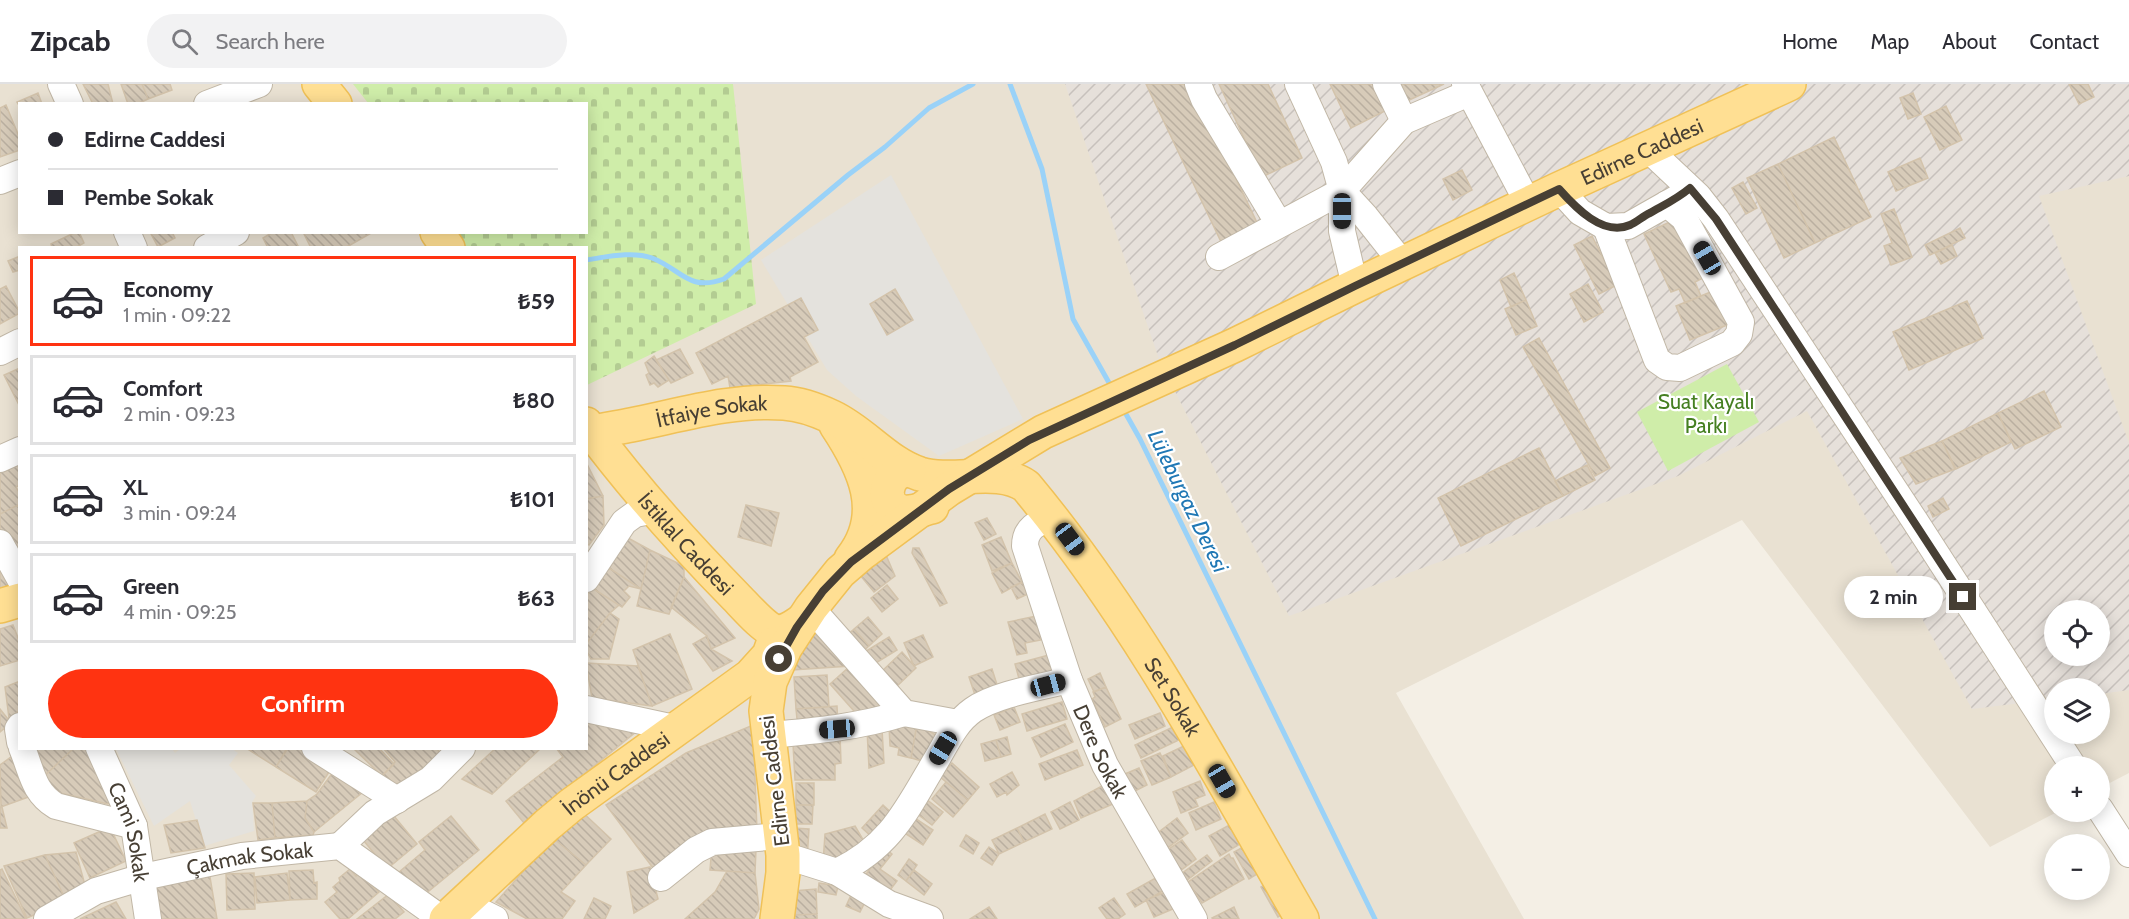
<!DOCTYPE html>
<meta charset="utf-8">
<style>
:root{--surface:#fff;--page:#f2f2f3;--text:#2b2b33;--muted:#7c7c81;--line:#e1e1e2;--accent:#f31}
body{margin:0;font-family:Cabin,sans-serif;background:var(--page);color:var(--text);height:100vh;display:flex;flex-direction:column;font-size:22px;white-space:nowrap}
*{box-sizing:border-box;margin:0}
p{font-size:20px;color:var(--muted)}
.icon{flex:none;width:33px;height:33px;fill:none;stroke:currentColor;stroke-width:2;stroke-linecap:round;stroke-linejoin:round}
.map{position:relative;flex:1;overflow:hidden}
.drawer{position:absolute;left:18px;top:162px;width:570px;height:504px;display:flex;flex-direction:column;background:var(--surface);border-radius:0px;box-shadow:0 3px 15px #0003}
.drawer>*{flex:none}
.guide{position:absolute;left:18px;top:18px;width:570px;height:132px;border-radius:0px;box-shadow:0 3px 15px #0003;display:grid;align-content:center;height:132px;padding:0 30px;background:var(--surface)}
.fabs{position:absolute;left:2044px;top:516px;display:grid;gap:12px}
.fabs a{display:grid;place-items:center;width:66px;height:66px;border-radius:50%;background:var(--surface);box-shadow:0 3px 15px #0003;font-size:30px}
.end{position:absolute;width:27px;height:27px;margin:-14px;border:8px solid #473f34;background:#fff;box-shadow:0 0 0 3px #fff}
.from{border-radius:50%}
.bubble{position:absolute;height:42px;border-radius:21px;background:var(--surface);box-shadow:0 3px 15px #0003;font-size:20px;font-weight:700;line-height:42px;text-align:center}
.car{position:absolute;width:18px;height:36px;margin:-18px -9px;border-radius:8px;box-shadow:0 0 4px 2px #0007;background:linear-gradient(#222 24%,#8ab4d8 0 40%,#222 0 76%,#8ab4d8 0 86%,#222 0)}
.guide b{display:flex;align-items:center;gap:21px;height:57px;font-size:22px}
.guide b+b{border-top:2px solid var(--line)}
.guide i{width:15px;height:15px;background:var(--text)}
ul{padding:10px 0 0;list-style:none}
li{display:flex;align-items:center;gap:18px;height:90px;margin:0 12px 9px;padding:0 18px;border:3px solid var(--line);border-radius:0px}
li div{flex:1}
li b{display:block;font-size:22px}
li em{font-style:normal;font-weight:700}
li.on{border-color:var(--accent)}
li>.icon{width:54px;height:54px;stroke-width:1.5}
.button{display:flex;gap:12px;margin-top:auto;padding:12px 30px}
.button a{flex:1;height:69px;border-radius:36px;background:var(--accent);color:#fff;font-size:24px;font-weight:700;line-height:69px;text-align:center}
header{display:flex;align-items:center;gap:36px;box-sizing:border-box;height:84px;padding:0 30px;background:var(--surface);border-bottom:2px solid var(--line)}
header strong{font-size:28px}
nav{display:flex;gap:33px;margin-inline-start:auto;font-size:21px}
.search{width:420px;height:54px;background:var(--page);display:flex;align-items:center;gap:15px;box-sizing:border-box;padding:0 21px;border-radius:33px;color:var(--muted);font-size:22px}
.map>svg:first-child{display:block}
</style>
<header>
<strong>Zipcab</strong>
<div class="search"><svg class="icon" aria-label="search" viewBox="0 0 24 24"><circle cx="10" cy="10" r="6"/><path d="M15 15l6 6"/></svg>Search here</div>
<nav><a>Home</a><a>Map</a><a>About</a><a>Contact</a></nav>
</header>
<div class="map">
<svg width="2129" height="835" viewBox="0 0 2129 835">
<defs>
<pattern id="industrial-furrows" width="10" height="10" patternUnits="userSpaceOnUse" patternTransform="scale(1.5)"><rect width="10" height="10" fill="#e6e0da"/><path d="M-1 1l2-2M0 10L10 0M9 11l2-2" fill="none" stroke="#c7c1bc"/></pattern>
<pattern id="cemetery-stones" width="16" height="16" patternUnits="userSpaceOnUse" patternTransform="scale(1.5)"><rect width="16" height="16" fill="#cfeda9"/><path d="M2 7V4a2 2 0 0 1 4 0v3zM10 15v-3a2 2 0 0 1 4 0v3z" fill="#b3cc92"/></pattern>
<pattern id="building-back-hatch" width="6" height="6" patternUnits="userSpaceOnUse" patternTransform="scale(1.5)"><rect width="6" height="6" fill="#d7cbb9"/><path d="M-1 5l2 2M0 0l6 6M5-1l2 2" fill="none" stroke="#baafa0"/></pattern>
</defs>
<rect width="100%" height="100%" fill="#f4efe5"/>
<!-- residential -->
<path fill="#e9e1d2" fill-rule="evenodd" d="M0 0H2129V689L2100 704V682H2055V728H2057L1990 763 1742 436 1396 609 1524 835H0ZM20 20H586V148H20ZM20 164H586V664H20ZM2055 526H2100V572H2055ZM2055 604H2100V650H2055Z"/>
<!-- industrial -->
<path fill="url(#industrial-furrows)" fill-rule="evenodd" d="M1065 0H2129V92L2039 112 2129 359V606L2100 610V604H2055V615L1972 625 1807 327 1678 392 1289 532 1160 278ZM2055 526H2100V572H2055Z"/>
<!-- green -->
<path fill="#cfeda9" d="M1727 280 1759 338 1668 387 1637 328Z"/>
<!-- cemetery -->
<path fill="url(#cemetery-stones)" d="M353 0H733L756 220 587 301 586 164 462 163 450 149 586 148V20L368 19Z"/>
<!-- parking -->
<path fill="#e4e2dd" d="M891 91 1023 335 939 372 856 312 827 286 761 176Z
M116 665H172L175 669 180 665H232L238 669 229 681 256 712 252 718 254 747 204 762 190 717 154 742Z"/>
<g fill="none" stroke-linecap="round" stroke-linejoin="round">
<!-- stream -->
<path stroke="#9ad2f8" stroke-width="5" d="M1010 0 1042 85 1073 235 1112 304
M586 176C607 173 632 167 652 174 681 185 688 208 724 195L848 91 885 63 929 24 973 0
M1122 323 1140 355 1375 835"/>
</g>
<!-- building -->
<path fill="url(#building-back-hatch)" stroke="#d3c3ab" stroke-width="1.5" d="M83 0H108L113 20H93Z
M121 0H142L148 15 137 20H128Z
M142 0H170L172 6 148 15Z
M1146 0H1191L1260 145 1223 162Z
M1219 0H1268L1302 74 1262 93Z
M1330 0H1375L1387 26 1351 44Z
M1397 0H1444L1405 18Z
M2069 0H2088L2094 13 2079 20Z
M38 9 42 20H20V23L17 18Z
M1913 9 1921 30 1908 35 1900 14Z
M6 21 20 55V66L0 73V24Z
M1946 22 1962 56 1940 66 1924 33Z
M1834 53 1871 133 1815 159 1778 80Z
M1920 74 1928 94 1896 107 1888 88Z
M1778 80 1815 159 1784 174 1747 94Z
M1462 86 1472 106 1453 116 1443 95Z
M1743 98 1757 124 1746 130 1732 104Z
M1894 125 1912 173 1891 181 1884 162 1892 159 1881 130Z
M1678 134 1705 193 1695 198 1701 212 1685 219 1679 205 1671 208 1644 150Z
M1960 144 1965 154 1930 171 1925 161Z
M76 148H79L84 159 75 164H52L51 160Z
M150 148H172L175 154 158 163Z
M273 148H291L299 164H268L263 154Z
M303 148H373L345 164H311Z
M1592 152 1617 201 1599 210 1574 161Z
M1952 161 1957 172 1941 180 1935 169Z
M20 172V186L13 188 8 177Z
M1514 189 1526 216 1511 223 1500 196Z
M1588 200 1603 228 1584 238 1570 210Z
M6 202 20 229 0 240V205Z
M895 205 913 236 887 251 870 220Z
M1718 205 1732 239 1690 256 1676 222Z
M801 214 818 246 804 253 818 278 790 293 791 297 730 304 728 292 712 300 696 269Z
M1526 216 1537 242 1516 251 1505 225Z
M1967 217 1983 254 1909 286 1893 248Z
M1539 254 1610 384 1595 392 1523 263Z
M680 265 693 289 671 299 656 276Z
M654 272 669 296 658 303 654 299 650 301 646 291 649 289 645 279Z
M20 284V323L4 291Z
M2044 307 2061 343 2015 365 1998 329Z
M1998 329 2011 358 1956 385 1942 357Z
M1942 357 1955 385 1916 400 1900 374Z
M1539 364 1563 412 1461 462 1438 414Z
M20 369V401L16 403 20 410V420L0 430V378Z
M586 378 603 412 586 415Z
M1587 381 1595 396 1563 412 1555 397Z
M603 412 604 441 589 461 586 459V415Z
M1943 414 1949 425 1933 433 1928 422Z
M18 421 20 424V484L0 450V430Z
M746 421 779 429 771 462 738 453Z
M987 434 996 450 984 456 975 439Z
M1001 453 1012 479 992 487 982 461Z
M628 454 650 466 641 505 609 484Z
M913 464H919L947 519 940 522 912 469Z
M650 466 684 482V493L669 530 637 522Z
M886 471 895 492 874 508 859 490Z
M0 472 17 502 0 507Z
M1012 479 1022 498 1002 509 992 489Z
M609 484 641 505 629 502 624 507 630 513 622 523 592 504Z
M684 493 735 554 711 565 707 552 671 523Z
M1022 498 1028 510 1017 515 1011 503Z
M887 501 898 515 882 528 871 514Z
M592 504 619 521 610 529 586 560V512Z
M610 529 619 535 609 575H591L586 566V560Z
M1037 532 1041 556 1025 559 1027 569 1017 571 1008 538Z
M868 533 882 550 869 562 854 545Z
M13 541 20 559V576L0 582V545Z
M854 545 869 562 860 570 845 553Z
M812 547 849 582 793 586 796 572Z
M670 550 692 605 652 622 633 566Z
M923 551 933 573 914 582 904 559Z
M707 552 711 565 732 577 713 587 693 560Z
M889 553 897 566 871 582 863 569Z
M902 568 916 584 893 606 879 590Z
M1049 571 1055 593 1021 602 1015 580Z
M586 579 638 582 652 622 592 614Z
M849 583 890 629 861 635 830 600Z
M992 585 1000 610 977 617 969 593Z
M1100 589 1106 603 1094 608 1088 595Z
M827 591 829 623 796 625 794 593Z
M20 597V626L9 634 5 603Z
M1106 603 1121 635 1105 643 1092 615 1095 613 1093 608Z
M1062 618 1067 635 1027 647 1022 630Z
M837 622 838 642 798 645 796 625Z
M1014 623 1020 638 1000 646 994 631Z
M0 625 11 639 0 648Z
M1160 629 1165 642 1135 655 1129 641Z
M586 632 637 647 524 739 506 717 563 673 556 664H586Z
M917 640 911 674 898 671 899 664 890 662 889 641Z
M917 640 941 654 929 679 911 674Z
M1065 640 1073 658 1041 673 1032 654Z
M753 641 757 747 656 788 606 721 686 669Z
M1175 642 1181 655 1141 674 1135 661Z
M867 645H882L884 679 869 684Z
M840 650 841 679 835 680V696H795L793 660Z
M1007 653 1011 670 1001 673 996 656Z
M996 656 1001 673 985 677 981 660Z
M1186 661 1196 680 1171 693 1163 672Z
M30 664H74L39 697Z
M74 664H90L116 714 108 720 51 707 39 697Z
M246 664H287L276 683Z
M288 664H305L333 682 316 708 276 683Z
M353 664H379L394 680 382 692Z
M436 664 444 673 398 708 382 692 395 678 383 664Z
M496 664H541L492 710 462 695Z
M22 665 34 711 1 723 0 681Z
M1077 666 1083 681 1045 696 1039 680Z
M1160 669 1171 693 1152 701 1141 677Z
M952 679 979 703 968 716 940 693Z
M336 684 363 708 314 748 305 734 307 717 317 710Z
M1139 684 1147 701 1133 708 1125 690Z
M1012 688 1019 701 1007 711 1006 708 997 713 990 700Z
M1200 697 1205 711 1195 715 1198 722 1181 729 1173 708Z
M946 698 968 716 953 733 932 715Z
M796 699H814V721H796Z
M1102 702 1113 720 1081 734 1074 717Z
M926 715 943 728 932 741 916 729Z
M307 717 305 734 314 748 313 751 275 754 272 719Z
M1070 718 1079 736 1060 745 1051 728Z
M1214 718 1221 735 1196 746 1189 729Z
M253 719H272L275 754 258 756Z
M796 721H813L812 740H795Z
M883 721 895 732 874 755 862 744Z
M0 723H2L7 744H0Z
M579 725 611 755 586 781 553 754Z
M389 726 417 760 387 785 359 751Z
M1045 730 1052 745 1024 758 1017 744Z
M451 732 479 766 424 811 398 789 425 766 419 758Z
M913 733 933 746 923 761 903 748Z
M1177 734 1188 749 1166 765 1155 751Z
M197 736 205 764 171 769 164 741Z
M1235 738 1245 757 1220 772 1209 752Z
M855 742 865 759 838 776 823 779 825 750Z
M110 743 126 777 90 794 74 759Z
M793 744 809 745 807 776 791 775Z
M1017 744 1024 758 999 770 992 756Z
M966 751 979 759 973 770 960 762Z
M553 754 586 781 561 808 575 817 562 835H527L496 818Z
M1182 756 1196 775 1180 787 1166 767Z
M1247 761 1262 787 1249 795 1234 768Z
M712 762 756 765 755 789 710 786Z
M989 763 999 770 992 781 981 774Z
M885 764 892 770 880 785 897 797 887 810 864 793Z
M76 768 86 805 66 817 45 771Z
M1229 770 1231 774H1233L1244 795 1202 819 1188 798Z
M45 771 66 817 27 834 4 782Z
M1207 771 1212 777 1186 797 1181 790Z
M909 775 917 781 906 797 898 791Z
M650 783 658 815 634 829 627 788Z
M2 785 26 835H0V786Z
M350 785 356 792 358 789 379 808 348 835H340L325 818 337 808 333 803 340 797 339 794Z
M313 786 314 799 317 798V815L290 816 289 787Z
M914 786 932 800 924 811 906 797Z
M209 787 217 835H161L155 797Z
M727 787 755 789 759 825 754 835H685L715 808Z
M254 789 255 825 227 826 226 790Z
M287 789 290 816 257 819 255 793Z
M1161 791 1168 804 1135 823 1127 810Z
M1271 797 1288 827 1278 833 1261 803Z
M819 799 838 802 836 811 818 808Z
M816 805 817 830 795 831 793 807Z
M1168 807 1175 824 1154 833 1146 816Z
M852 809 866 816 860 828 846 822Z
M389 810 404 828 395 835H357Z
M594 814 611 822 605 835H584Z
M1114 814 1125 830 1118 835H1107L1099 824Z
M116 818 126 835H80Z
M989 823 997 835H970Z
M1234 823 1239 835H1213L1212 834Z
M817 830V835H794V831Z"/>
<g fill="none" stroke-linecap="round" stroke-linejoin="round">
<defs>
<g id="minor">
<path d="M61 0 70 20"/>
<path d="M1198 0 1204 15 1279 140"/>
<path d="M1298 0 1334 78 1342 107V147L1355 202"/>
<path d="M1386 0 1404 37"/>
<path d="M1465 0 1529 121"/>
<path d="M207 20 259 0"/>
<path d="M1648 65 1698 112 1716 135 1915 437 2073 682"/>
<path d="M0 97 20 89"/>
<path d="M1559 105 1580 128 1606 143 1628 142 1681 112"/>
<path d="M1342 107 1365 132 1403 180"/>
<path d="M1606 143 1657 276 1667 283 1680 284 1732 259 1739 250 1741 238 1684 134 1667 120"/>
<path d="M127 148 134 164"/>
<path d="M207 164 236 148"/>
<path d="M1219 173 1342 107 1404 37 1469 9"/>
<path d="M0 268 20 258"/>
<path d="M0 375 20 366"/>
<path id="s1" d="M1052 433C1037 439 1025 444 1025 462L1069 596 1105 681 1194 835"/>
<path d="M0 459 20 495"/>
<path d="M586 495 624 438 635 430 656 426"/>
<path d="M811 524 904 629 958 639"/>
<path d="M586 625 679 645"/>
<path d="M20 642 18 645 20 658"/>
<path d="M769 651C816 647 859 643 904 629"/>
<path d="M22 664C32 688 33 708 56 722L134 742"/>
<path id="s2" d="M99 664 134 742 148 835"/>
<path d="M315 664 397 716"/>
<path d="M2100 725 2129 770"/>
<path d="M340 762 375 729 431 695 462 664"/>
<path d="M783 771 837 788 889 820 930 835"/>
<path d="M837 788C893 761 908 723 938 673 948 656 956 638 973 626 996 610 1041 603 1069 596"/>
<path d="M661 794 696 766 712 758 779 752"/>
<path d="M463 819 495 835"/>
<path id="s3" d="M47 835 96 807 143 793 242 772 340 762 442 835"/>
</g>
<g id="major">
<path d="M319 0 335 20"/>
<path d="M437 148 448 164"/>
<path id="s4" d="M586 340C632 402 683 459 736 513 745 522 763 543 774 547 784 550 796 541 803 536"/>
<path d="M836 341C864 383 887 430 851 475"/>
<path id="s5" d="M586 350C601 346 616 344 631 341 681 331 733 315 784 319 801 320 817 326 832 333 864 348 886 379 920 390 954 400 997 382 1026 402 1136 534 1217 687 1302 835"/>
<path d="M909 386C885 386 878 423 903 428 913 429 923 425 932 423"/>
<path d="M0 522 20 516"/>
<path id="s6" d="M446 835 547 741 571 721 750 592 769 571 773 560"/>
<path id="s7" d="M777 835 783 789V771L766 627 770 598 785 564 811 524 840 488 861 470 949 405 1043 348 1235 261 1355 202 1559 105 1789 0"/>
</g>
</defs>
<!-- minor casing -->
<use href="#minor" stroke="#c1b7a6" stroke-width="28"/>
<!-- major casing -->
<use href="#major" stroke="#f0c157" stroke-width="36"/>
<!-- minor -->
<use href="#minor" stroke="#fff" stroke-width="26"/>
<!-- major -->
<use href="#major" stroke="#ffdf93" stroke-width="33"/>
</g>
<g fill="none" stroke-linecap="round" stroke-linejoin="round">
<!-- route -->
<path stroke="#473f34" stroke-width="8" d="M779 575 797 543 823 507 851 478 949 405 1029 356 1235 261 1355 202 1559 105C1575 123 1603 153 1630 141 1637 138 1643 132 1650 129 1664 121 1677 115 1690 104L1716 135 1963 513"/>
</g>
<g text-anchor="middle" dominant-baseline="central" stroke-width="4.5" stroke-linejoin="round" paint-order="stroke">
<!-- street labels -->
<g font-size="21" fill="#473f34" stroke="#fff">
<text stroke="none"><textPath href="#s7" startOffset="1278">Edirne Caddesi</textPath></text>
<text stroke="none"><textPath href="#s5" startOffset="128">İtfaiye Sokak</textPath></text>
<text stroke="none"><textPath href="#s4" startOffset="156">İstiklal Caddesi</textPath></text>
<text stroke="none"><textPath href="#s5" startOffset="722">Set Sokak</textPath></text>
<text stroke="none"><textPath href="#s1" startOffset="262">Dere Sokak</textPath></text>
<text stroke="none"><textPath href="#s6" startOffset="224">İnönü Caddesi</textPath></text>
<text transform="translate(774 697) rotate(-97)">Edirne Caddesi</text>
<text stroke="none"><textPath href="#s2" startOffset="90">Cami Sokak</textPath></text>
<text stroke="none"><textPath href="#s3" startOffset="214">Çakmak Sokak</textPath></text>
</g>
<!-- park labels -->
<g font-size="21" fill="#457f21" stroke="#fff">
<text x="1706" y="317">Suat Kayalı<tspan x="1706" dy="24">Parkı</tspan></text>
</g>
<!-- water labels -->
<g font-size="22" font-style="italic" fill="#2078b5" stroke="#fff">
<text transform="translate(1188 417) rotate(64)">Lüleburgaz Deresi</text>
</g>
</g>
</svg>
<div class="fabs">
<a><svg class="icon" aria-label="locate" viewBox="0 0 24 24"><circle cx="12" cy="12" r="6"/><path d="M12 2v4M12 18v4M2 12h4M18 12h4"/></svg></a>
<a><svg class="icon" aria-label="layers" viewBox="0 0 24 24"><path d="M12 4l9 5-9 5-9-5zM3 14l9 5 9-5"/></svg></a>
<a>+</a>
<a>−</a>
</div>
<i class="end from" style="left:779px;top:575px"></i>
<i class="end" style="left:1963px;top:513px"></i>
<div class="bubble" style="left:1844px;top:492px;width:99px">2 min</div>
<i class="car" style="left:1342px;top:127px;rotate:180deg"></i>
<i class="car" style="left:1707px;top:174px;rotate:330deg"></i>
<i class="car" style="left:1070px;top:455px;rotate:143deg"></i>
<i class="car" style="left:1048px;top:601px;rotate:75deg"></i>
<i class="car" style="left:837px;top:645px;rotate:265deg"></i>
<i class="car" style="left:943px;top:664px;rotate:211deg"></i>
<i class="car" style="left:1222px;top:697px;rotate:150deg"></i>
<div class="guide">
<b><i class="from"></i>Edirne Caddesi</b>
<b><i></i>Pembe Sokak</b>
</div>
<section class="drawer">
<ul>
<li class="on"><svg class="icon" aria-label="car" viewBox="0 0 24 24"><path d="M5 17H2v-5l4-1 3-4h7l3 4 3 1v5h-3M9 17h6M6 11h13"/><circle cx="7" cy="17" r="2"/><circle cx="17" cy="17" r="2"/></svg><div><b>Economy</b><p>1 min · 09:22</p></div><em>₺59</em></li>
<li><svg class="icon" aria-label="car" viewBox="0 0 24 24"><path d="M5 17H2v-5l4-1 3-4h7l3 4 3 1v5h-3M9 17h6M6 11h13"/><circle cx="7" cy="17" r="2"/><circle cx="17" cy="17" r="2"/></svg><div><b>Comfort</b><p>2 min · 09:23</p></div><em>₺80</em></li>
<li><svg class="icon" aria-label="car" viewBox="0 0 24 24"><path d="M5 17H2v-5l4-1 3-4h7l3 4 3 1v5h-3M9 17h6M6 11h13"/><circle cx="7" cy="17" r="2"/><circle cx="17" cy="17" r="2"/></svg><div><b>XL</b><p>3 min · 09:24</p></div><em>₺101</em></li>
<li><svg class="icon" aria-label="car" viewBox="0 0 24 24"><path d="M5 17H2v-5l4-1 3-4h7l3 4 3 1v5h-3M9 17h6M6 11h13"/><circle cx="7" cy="17" r="2"/><circle cx="17" cy="17" r="2"/></svg><div><b>Green</b><p>4 min · 09:25</p></div><em>₺63</em></li>
</ul>
<div class="button"><a>Confirm</a></div>
</section>
</div>
